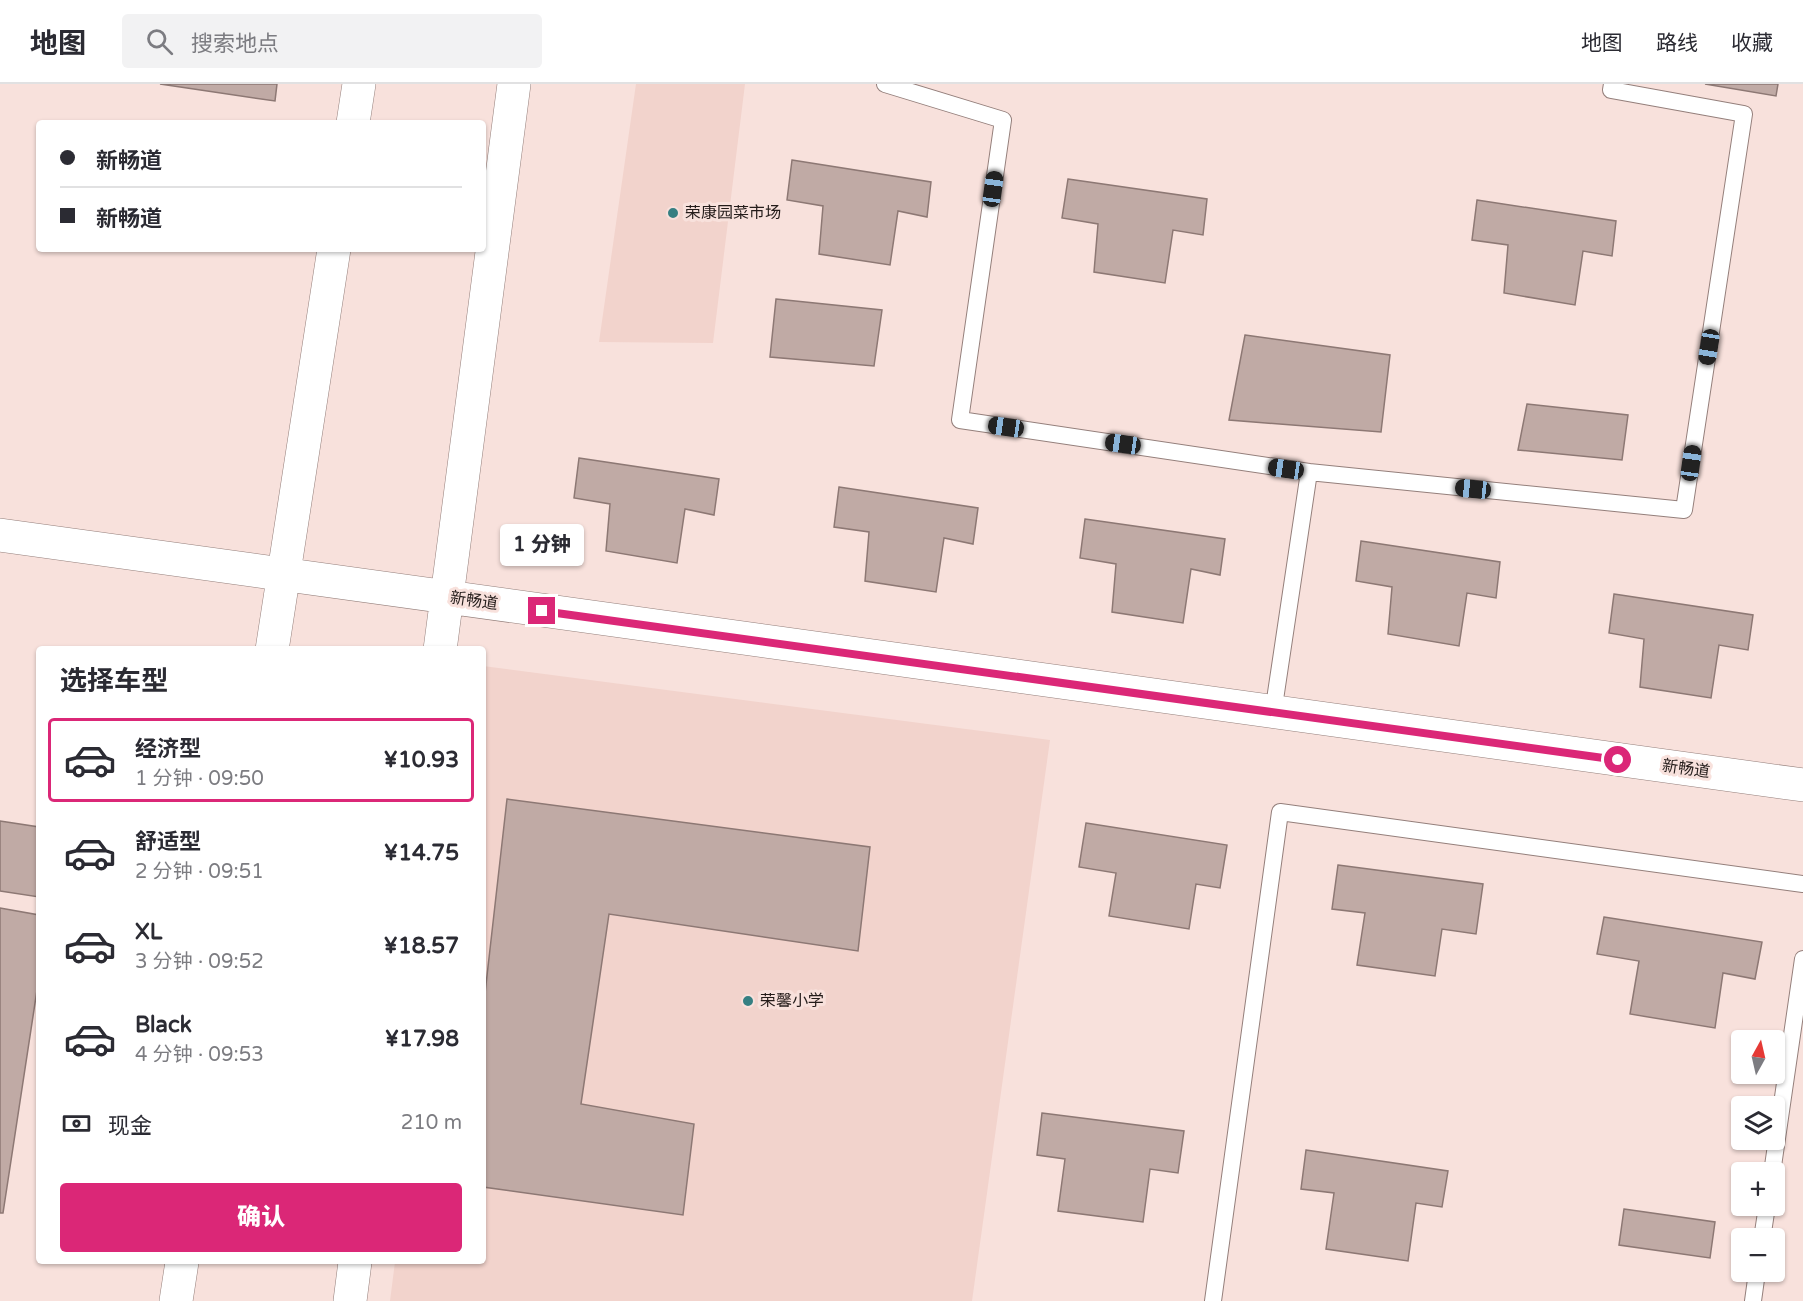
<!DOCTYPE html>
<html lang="zh">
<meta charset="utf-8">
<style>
:root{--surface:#fff;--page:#f2f2f3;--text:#2b2b33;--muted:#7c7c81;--line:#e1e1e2;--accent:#db2777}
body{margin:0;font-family:"Varela Round","Noto Sans SC",sans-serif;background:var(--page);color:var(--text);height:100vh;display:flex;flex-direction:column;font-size:22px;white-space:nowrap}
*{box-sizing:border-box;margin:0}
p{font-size:20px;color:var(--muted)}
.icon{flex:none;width:33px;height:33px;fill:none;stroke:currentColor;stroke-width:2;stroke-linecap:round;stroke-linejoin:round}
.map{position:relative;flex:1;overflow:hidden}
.drawer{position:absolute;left:36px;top:562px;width:450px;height:618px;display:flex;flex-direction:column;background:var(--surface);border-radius:6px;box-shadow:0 2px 4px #0004}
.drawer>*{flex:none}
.hud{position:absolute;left:36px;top:36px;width:450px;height:132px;border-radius:6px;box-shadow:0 2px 4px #0004;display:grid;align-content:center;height:132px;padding:0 24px;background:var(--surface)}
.needle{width:39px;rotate:8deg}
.buttons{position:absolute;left:1731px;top:946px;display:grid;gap:12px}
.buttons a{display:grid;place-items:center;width:54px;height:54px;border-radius:6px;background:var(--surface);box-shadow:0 2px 4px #0004;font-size:30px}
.end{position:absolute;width:27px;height:27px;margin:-14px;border:8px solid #db2777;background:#fff;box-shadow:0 0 0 3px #fff}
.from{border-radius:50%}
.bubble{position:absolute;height:42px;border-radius:6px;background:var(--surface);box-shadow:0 2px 4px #0004;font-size:20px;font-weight:800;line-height:42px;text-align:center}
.car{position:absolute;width:18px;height:36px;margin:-18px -9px;border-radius:8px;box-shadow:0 0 4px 2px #0007;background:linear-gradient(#222 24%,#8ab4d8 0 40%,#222 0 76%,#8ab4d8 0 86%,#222 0)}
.hud b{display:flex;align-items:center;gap:21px;height:57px;font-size:22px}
.hud b+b{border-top:2px solid var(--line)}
.hud i{width:15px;height:15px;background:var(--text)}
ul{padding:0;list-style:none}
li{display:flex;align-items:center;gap:18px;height:84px;margin:0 12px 9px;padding:0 12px;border:3px solid transparent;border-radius:6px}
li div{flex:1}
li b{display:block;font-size:22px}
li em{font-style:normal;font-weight:800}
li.current{border-color:var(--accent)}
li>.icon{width:54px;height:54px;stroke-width:1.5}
h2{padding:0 24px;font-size:27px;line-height:72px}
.pay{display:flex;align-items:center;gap:15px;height:66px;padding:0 24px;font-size:22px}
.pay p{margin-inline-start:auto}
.button{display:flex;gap:12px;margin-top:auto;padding:12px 24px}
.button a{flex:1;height:69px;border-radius:6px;background:var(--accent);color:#fff;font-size:24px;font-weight:800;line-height:69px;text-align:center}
header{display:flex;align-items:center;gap:36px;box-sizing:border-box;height:84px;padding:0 30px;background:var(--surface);border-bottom:2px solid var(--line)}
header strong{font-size:28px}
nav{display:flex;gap:33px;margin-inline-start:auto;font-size:21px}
.search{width:420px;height:54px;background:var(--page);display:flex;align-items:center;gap:15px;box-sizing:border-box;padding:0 21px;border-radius:6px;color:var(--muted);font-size:22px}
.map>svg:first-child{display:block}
</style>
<header>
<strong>地图</strong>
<div class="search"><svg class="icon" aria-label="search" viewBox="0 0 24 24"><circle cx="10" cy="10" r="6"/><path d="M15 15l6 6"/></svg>搜索地点</div>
<nav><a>地图</a><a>路线</a><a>收藏</a></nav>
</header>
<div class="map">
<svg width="1803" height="1217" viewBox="0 0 1803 1217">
<rect width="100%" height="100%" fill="#f8e1dc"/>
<!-- built -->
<path fill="#f2d3cc" d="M636 0H745L713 259 599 258Z
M483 582 1050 656 972 1217H390L395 1178H483Z"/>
<!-- building -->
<path fill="#c0aaa5" stroke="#8d7874" stroke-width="1.5" d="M160 0H277L275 17Z
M1705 0H1778L1776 12Z
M792 76 931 98 927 133 898 127 890 181 819 170 823 122 787 116Z
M1068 95 1207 115 1203 151 1173 146 1165 199 1094 188 1098 140 1062 134Z
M1477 116 1616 137 1612 172 1583 167 1575 221 1504 209 1508 161 1472 156Z
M776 215 882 226 874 282 770 273Z
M1245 251 1390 271 1381 348 1229 336Z
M1527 320 1628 331 1622 376 1518 366Z
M579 374 719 395 714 431 685 425 677 479 606 467 610 420 574 414Z
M839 403 978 424 973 460 944 454 936 508 865 497 869 448 834 443Z
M1085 435 1225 455 1220 491 1191 485 1183 539 1112 528 1116 480 1080 474Z
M1361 457 1500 478 1496 514 1467 509 1459 562 1388 550 1392 503 1356 497Z
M1614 510 1753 531 1748 566 1719 561 1711 614 1640 603 1644 555 1609 549Z
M507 715 870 763 858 867 609 830 581 1020 694 1040 683 1131 483 1103V927Z
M0 737 39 743V813L0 807Z
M1086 739 1227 761 1220 804 1196 800 1189 845 1109 832 1116 789 1079 783Z
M1338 781 1483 800 1476 850 1442 845 1435 892 1357 881 1365 829 1332 825Z
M0 824 39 831V893L3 1129H0Z
M1604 833 1762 858 1755 895 1723 889 1715 944 1630 930 1639 877 1597 870Z
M1042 1029 1184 1047 1178 1089 1150 1085 1143 1138 1058 1127 1065 1075 1037 1071Z
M1306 1066 1448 1087 1442 1123 1416 1119 1408 1177 1326 1165 1334 1109 1301 1105Z
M1624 1125 1715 1138 1710 1174 1619 1161Z"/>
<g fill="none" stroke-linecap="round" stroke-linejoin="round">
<defs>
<path id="service" d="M885 0 1003 36 960 336 1309 388 1684 426 1744 30 1611 6 1612 0
M1273 629 1309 388
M1772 1089 1803 875
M1762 1155 1767 1122
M1213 1217 1280 728 1803 800
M1753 1217 1757 1188"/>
<path id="tertiary" d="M353 39 359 0
M0 451 1803 701
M272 566 334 165
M440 566 514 0
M176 1217 182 1178
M350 1217 355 1178"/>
</defs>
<!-- service casing -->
<use href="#service" stroke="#947f7b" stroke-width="18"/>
<!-- tertiary casing -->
<use href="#tertiary" stroke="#947f7b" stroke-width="34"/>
<!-- service -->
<use href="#service" stroke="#fff" stroke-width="16"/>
<!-- tertiary -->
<use href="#tertiary" stroke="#fff" stroke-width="33"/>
</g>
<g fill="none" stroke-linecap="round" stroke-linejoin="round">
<!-- route -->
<path stroke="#db2777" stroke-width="8" d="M542 527 1618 676"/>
</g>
<!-- markers -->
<g fill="#367f82" stroke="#f8e1dc" stroke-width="2">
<circle cx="673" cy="129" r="6"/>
<circle cx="748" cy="917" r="6"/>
</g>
<g text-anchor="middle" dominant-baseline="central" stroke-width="6" stroke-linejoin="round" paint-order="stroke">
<!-- poi labels -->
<g font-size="16" fill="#241c1a" stroke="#f8e1dc" text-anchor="start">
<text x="685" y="129">荣康园菜市场</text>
<text x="760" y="917">荣馨小学</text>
</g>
<!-- street labels -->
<g font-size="16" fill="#241c1a" stroke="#f8e1dc">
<text transform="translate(474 517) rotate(8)">新畅道</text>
<text transform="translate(1686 685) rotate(8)">新畅道</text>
</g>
</g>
</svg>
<div class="buttons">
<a><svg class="needle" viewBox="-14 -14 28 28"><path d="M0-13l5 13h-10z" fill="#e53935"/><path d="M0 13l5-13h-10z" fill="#7c7c81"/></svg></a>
<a><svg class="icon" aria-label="layers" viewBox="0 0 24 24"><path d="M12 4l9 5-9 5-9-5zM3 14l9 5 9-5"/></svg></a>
<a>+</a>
<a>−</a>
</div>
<i class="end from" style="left:1618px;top:676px"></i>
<i class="end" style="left:542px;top:527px"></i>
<div class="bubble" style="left:500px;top:440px;width:84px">1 分钟</div>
<i class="car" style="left:993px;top:105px;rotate:8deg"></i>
<i class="car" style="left:1709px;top:263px;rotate:189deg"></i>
<i class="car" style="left:1006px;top:343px;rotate:278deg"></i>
<i class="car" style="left:1123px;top:360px;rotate:278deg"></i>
<i class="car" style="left:1691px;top:379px;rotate:8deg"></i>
<i class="car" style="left:1286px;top:385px;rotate:278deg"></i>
<i class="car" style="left:1473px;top:405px;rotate:276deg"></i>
<div class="hud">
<b><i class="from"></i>新畅道</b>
<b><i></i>新畅道</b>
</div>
<section class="drawer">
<h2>选择车型</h2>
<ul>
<li class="current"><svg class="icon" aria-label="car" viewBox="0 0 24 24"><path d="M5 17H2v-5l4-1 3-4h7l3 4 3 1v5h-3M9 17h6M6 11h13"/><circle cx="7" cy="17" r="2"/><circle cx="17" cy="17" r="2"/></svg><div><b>经济型</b><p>1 分钟 · 09:50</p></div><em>¥10.93</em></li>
<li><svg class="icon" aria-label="car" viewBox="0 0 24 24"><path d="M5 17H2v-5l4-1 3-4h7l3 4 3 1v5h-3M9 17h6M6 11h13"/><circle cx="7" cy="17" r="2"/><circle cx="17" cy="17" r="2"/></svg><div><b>舒适型</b><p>2 分钟 · 09:51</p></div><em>¥14.75</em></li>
<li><svg class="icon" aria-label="car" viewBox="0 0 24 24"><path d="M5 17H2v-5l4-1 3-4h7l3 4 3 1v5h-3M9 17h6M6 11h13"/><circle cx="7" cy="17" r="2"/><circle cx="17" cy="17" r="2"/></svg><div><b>XL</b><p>3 分钟 · 09:52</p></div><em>¥18.57</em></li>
<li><svg class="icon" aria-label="car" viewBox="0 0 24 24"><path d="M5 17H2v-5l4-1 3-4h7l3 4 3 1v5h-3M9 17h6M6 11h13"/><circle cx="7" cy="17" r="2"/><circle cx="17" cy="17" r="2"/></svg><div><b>Black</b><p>4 分钟 · 09:53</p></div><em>¥17.98</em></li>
</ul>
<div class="pay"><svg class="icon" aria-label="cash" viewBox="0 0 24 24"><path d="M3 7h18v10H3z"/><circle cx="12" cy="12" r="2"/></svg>现金<p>210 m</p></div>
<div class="button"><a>确认</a></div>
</section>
</div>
